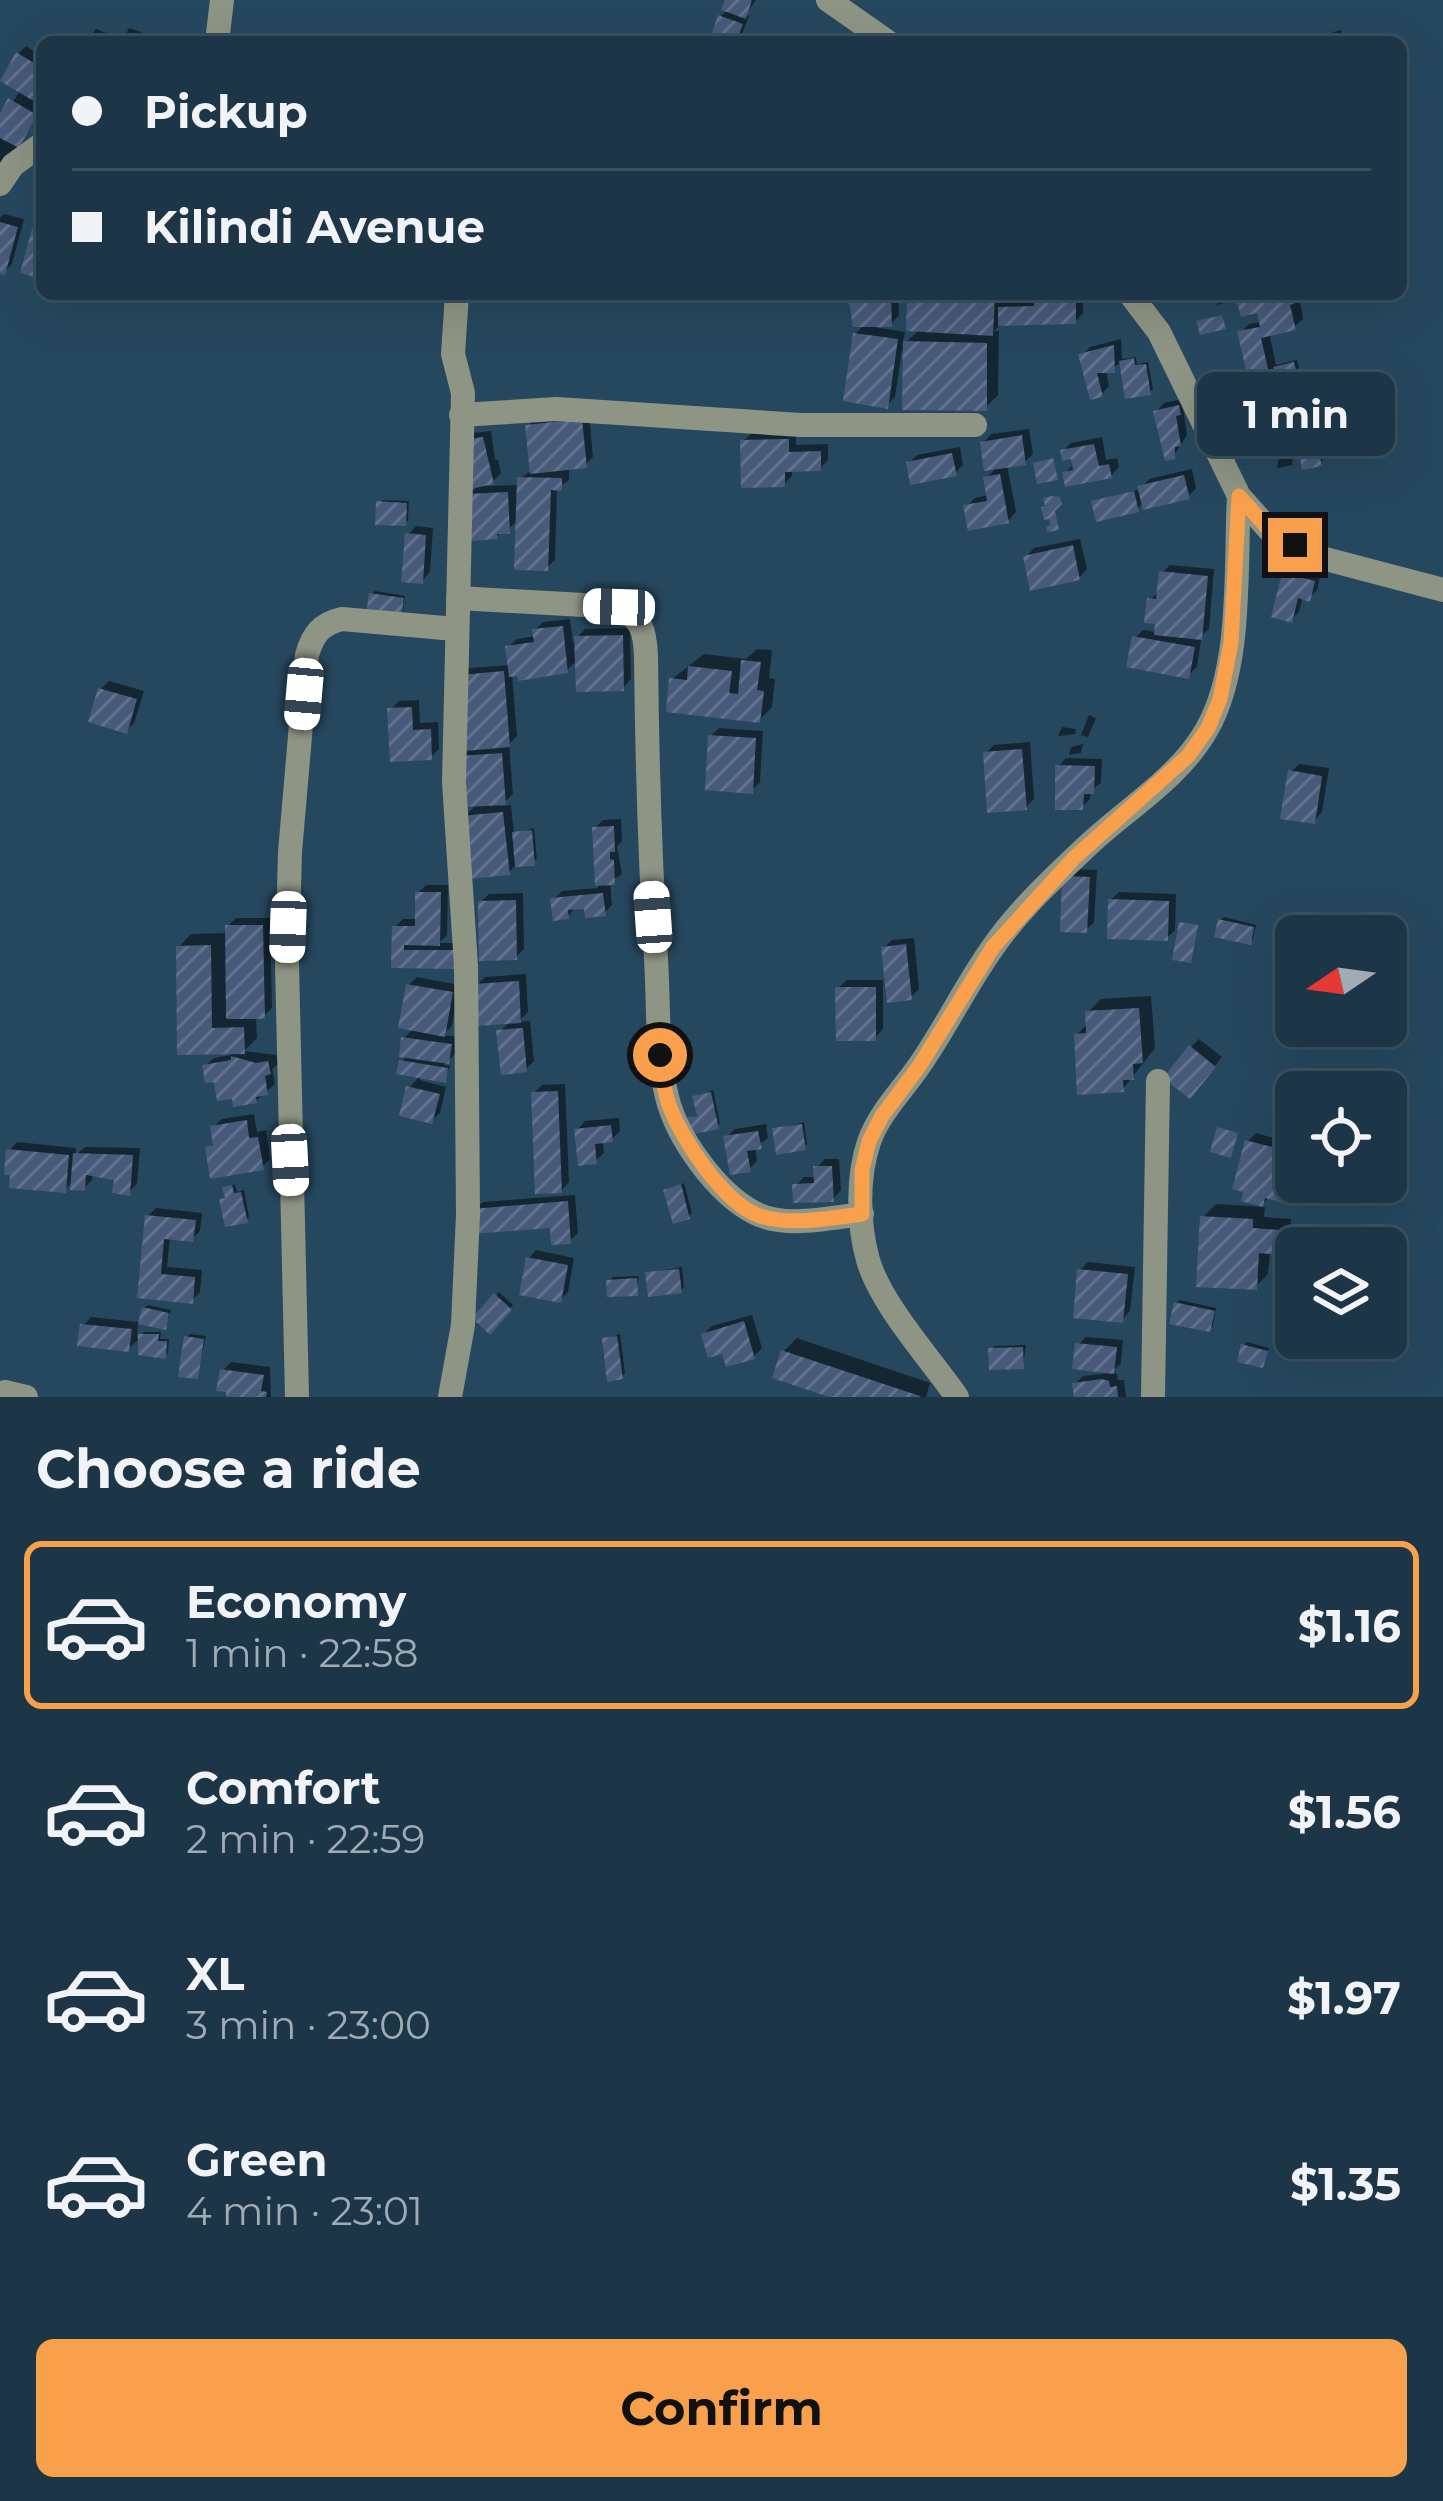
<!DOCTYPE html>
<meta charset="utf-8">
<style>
:root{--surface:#1c3647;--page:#294152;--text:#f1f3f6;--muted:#a0abb4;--line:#3a5060;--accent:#f9a04c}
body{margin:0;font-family:Montserrat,sans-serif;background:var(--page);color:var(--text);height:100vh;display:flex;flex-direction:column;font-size:45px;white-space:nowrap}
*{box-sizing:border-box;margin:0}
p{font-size:39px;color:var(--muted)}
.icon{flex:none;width:66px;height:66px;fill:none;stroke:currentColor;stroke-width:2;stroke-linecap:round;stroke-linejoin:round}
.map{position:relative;height:1397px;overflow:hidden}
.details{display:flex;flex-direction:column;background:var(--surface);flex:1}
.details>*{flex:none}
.guide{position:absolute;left:36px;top:36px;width:1371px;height:264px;border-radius:18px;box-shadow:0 12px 48px #0002,0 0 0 3px var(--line);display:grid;align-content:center;height:264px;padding:0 36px;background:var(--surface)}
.needle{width:78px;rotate:257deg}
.buttons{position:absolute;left:1275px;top:915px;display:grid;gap:24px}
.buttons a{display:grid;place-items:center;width:132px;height:132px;border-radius:18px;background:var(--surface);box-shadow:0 12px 48px #0002,0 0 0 3px var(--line);font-size:60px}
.end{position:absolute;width:54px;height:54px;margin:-27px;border:15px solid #f9a04c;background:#111;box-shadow:0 0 0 6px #111}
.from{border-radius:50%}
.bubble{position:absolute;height:84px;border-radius:18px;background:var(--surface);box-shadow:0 12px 48px #0002,0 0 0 3px var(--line);font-size:39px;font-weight:700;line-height:84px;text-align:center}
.car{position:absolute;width:36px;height:72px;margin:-36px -18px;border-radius:15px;box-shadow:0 0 9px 3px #0007;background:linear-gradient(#fff 24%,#345 0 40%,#fff 0 76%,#345 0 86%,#fff 0)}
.guide b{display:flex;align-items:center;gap:42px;height:114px;font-size:45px}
.guide b+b{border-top:3px solid var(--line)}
.guide i{width:30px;height:30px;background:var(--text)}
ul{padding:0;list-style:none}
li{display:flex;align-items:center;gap:36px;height:168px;margin:0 24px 18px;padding:0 12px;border:6px solid transparent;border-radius:18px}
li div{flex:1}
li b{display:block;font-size:45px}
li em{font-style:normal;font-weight:700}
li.active{border-color:var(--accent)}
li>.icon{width:108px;height:108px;stroke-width:1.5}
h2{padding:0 36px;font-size:54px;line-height:144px}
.button{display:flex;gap:24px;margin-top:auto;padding:24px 36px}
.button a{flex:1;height:138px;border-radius:18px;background:var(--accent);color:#111;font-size:48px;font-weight:700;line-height:138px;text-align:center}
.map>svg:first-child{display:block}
</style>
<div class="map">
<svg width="1443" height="1397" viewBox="0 0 1443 1397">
<defs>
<pattern id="building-hatch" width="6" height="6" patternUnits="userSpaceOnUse" patternTransform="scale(3)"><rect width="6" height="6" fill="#485a7a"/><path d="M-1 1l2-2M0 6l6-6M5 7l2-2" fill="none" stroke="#62728e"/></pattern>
</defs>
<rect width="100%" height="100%" fill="#26485f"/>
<!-- shadow -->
<path fill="#0007" d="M728 0H756L746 14 749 16 739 42H712L721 16 728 9Z
M129 28 147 34 144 42H122Z
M96 29 117 37 115 42H86Z
M1341 30 1345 42H1301Z
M26 46 42 56V108L0 175V119L21 90 18 54Z
M42 176V204L36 203Z
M4 214 24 219 12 264 4 272 0 271V218Z
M489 294H514L491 301Z
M656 294H687L679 302Z
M851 294H898L899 315 891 324H874V327L905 332 902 346 920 329 910 294H1006V300H1037V294H1083V313L1075 322 1002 323 994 331H999L998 395 985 408 902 350 895 397 887 405 855 334 865 324Z
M1238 294H1299L1303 319 1294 327 1269 333 1276 365 1297 360 1299 368 1290 372 1292 382 1297 381 1303 409 1299 413 1280 385 1273 393 1254 392 1240 402 1236 386 1252 380 1241 332 1249 324 1262 322 1259 310Z
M1228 295 1226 303 1217 305 1219 298Z
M1121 339 1122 359 1136 357 1137 364 1148 362 1153 389 1149 393 1122 362 1106 372 1109 386 1101 395 1082 355 1090 347Z
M1187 398 1183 408 1187 435 1173 457 1156 412 1164 403Z
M589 412 593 457 585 465 569 467V480L557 488 555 560 546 568 518 521 497 536 468 495 479 485 473 433 491 431 495 460H498L501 473 488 486 519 485 520 478 533 470 528 426 536 417Z
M1326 427 1329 441 1321 445 1323 460 1320 463 1298 435Z
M1029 429 1033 454 1025 462 1007 465 1016 512 1008 521 967 506 975 498 989 495 986 478 998 466 983 443 991 434Z
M796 432V445L828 444V460L820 468 792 469V476L784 484 743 441 752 433Z
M1102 437 1106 460 1117 458 1119 467 1111 476 1065 473 1073 465 1074 455 1063 451 1071 443Z
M960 447 963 465 955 473 909 463 917 455Z
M1293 454 1292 465 1277 468 1279 458Z
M1192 469 1196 488 1188 497 1144 502 1137 509 1095 502 1141 489 1149 479Z
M382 500 409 501 408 520 405 523 379 503Z
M416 526 433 528 430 572 422 581 408 535Z
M1080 539 1087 569 1079 578 1026 557 1034 548Z
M1170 565 1214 569 1209 629 1198 639 1201 640 1197 667 1188 675 1135 638 1143 630 1157 632 1158 621 1150 600 1158 592 1162 573Z
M1293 566 1321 573 1317 590 1309 598 1303 596 1299 612 1291 620 1285 574Z
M375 591 405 596 403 613 372 594Z
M570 619 573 642 585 629 630 628 631 679 623 688 578 659 567 670 512 674 517 736 509 744 513 794 500 806 511 805 514 834 534 828 537 859 517 864 509 872 464 817 478 803 462 757 468 751 462 676 470 668 510 665 508 647 517 639 536 636 535 630 543 622Z
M757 649 772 650 769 678 775 679 772 707 759 720 672 679 704 654 746 659Z
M109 681 144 691 134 723 126 731 101 689Z
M419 700 420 723 438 722 439 749 431 757 390 710 399 701Z
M1089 715 1096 718 1088 737 1081 735Z
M1062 727 1076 729 1075 734 1058 736Z
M719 728 763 731 760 782 751 791 711 736Z
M1030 742 1034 799 1026 807 986 753 994 745Z
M1083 744 1081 753 1069 755 1071 747Z
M1066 758 1102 759 1101 783 1090 791V799L1082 807 1058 767Z
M1299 764 1329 768 1322 812 1314 821 1291 772Z
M621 819 622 841 617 846 622 874 610 882 612 905 604 913 587 906H577L568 916 554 899 562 891 598 888 595 828 603 820Z
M1073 869 1097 870 1094 922 1086 930 1063 929Z
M426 885H448L447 935 439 943H461L452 966 394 965 395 927 403 919H418V893Z
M1119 892 1176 894 1175 930 1167 938 1111 900Z
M523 893 524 949 516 957 481 902 489 894Z
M1224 917 1256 925 1253 939 1250 942 1220 920Z
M236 918H270L272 1008 264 1016H256L257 1038 244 1051 276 1055 278 1064 272 1069 275 1084 256 1101 234 1095 205 1066 214 1058 231 1055 230 1051 180 1052 179 947 191 934 228 933V926Z
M1294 923 1320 924 1319 936H1296V966L1286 931Z
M914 938 919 989 911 997 884 948 892 940Z
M526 974 528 1012 518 1022 530 1021 534 1061 526 1069 500 1032 510 1021 477 985 485 977Z
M417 977 459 985 452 1026 443 1035 459 1037 456 1053 444 1065 450 1066 445 1079 401 1062 408 1055 404 1038 414 1028 408 986Z
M847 980H883V1029L875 1038 838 988Z
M1151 996 1155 1048 1123 1089 1077 1035 1088 1023V1012L1101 999Z
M1199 1039 1222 1057 1198 1087 1191 1047Z
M420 1076V1080L446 1087 440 1113 431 1121 409 1088Z
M565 1084 569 1182 560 1192 534 1093 542 1085Z
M713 1090 720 1123 717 1126 688 1119 699 1114 695 1097Z
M254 1114 257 1132 266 1130 270 1159 262 1167 209 1148 215 1141 213 1127 222 1119Z
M619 1118 620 1131 612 1139 603 1140 604 1153 595 1161 577 1130 585 1121Z
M804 1122 807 1144 804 1147 776 1129Z
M766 1124 768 1138 755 1147 757 1161 749 1169 727 1137 735 1129Z
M1256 1133 1296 1144 1297 1182 1294 1193 1286 1201 1269 1197 1262 1204 1248 1141Z
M17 1142 76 1148 75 1156 85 1147 140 1148 137 1184 129 1192 118 1178 93 1173 92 1180 84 1188 74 1181 65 1189 9 1151Z
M825 1159H839L841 1190 833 1199 795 1186 804 1177H817L816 1168Z
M684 1183 692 1213 689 1216 667 1191Z
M235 1184 237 1192 244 1190 249 1217 246 1220 222 1200 227 1195 226 1188Z
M575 1195 578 1233 569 1241 552 1225 475 1210 483 1202Z
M1216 1204 1265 1207 1264 1217 1291 1219 1289 1239 1276 1252 1270 1251 1268 1274 1255 1287 1203 1217Z
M156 1208 202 1213 200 1231 192 1239 170 1237 167 1267 202 1270 200 1292 192 1300 140 1296 148 1216Z
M536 1250 574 1258 568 1292 560 1300 528 1259Z
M1088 1262 1135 1267 1130 1311 1122 1320 1080 1270Z
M682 1267 684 1287 681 1291 648 1273Z
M639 1276 636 1293 609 1281 613 1277Z
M499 1292 513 1305 490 1331 476 1318Z
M1180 1300 1216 1308 1213 1326 1209 1329 1176 1303Z
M148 1305 171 1310 165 1327 144 1308Z
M752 1315 762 1348 754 1356 704 1334 712 1326Z
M91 1317 138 1322 137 1339 144 1332H161L160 1339H169L168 1353 165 1356 141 1337 128 1349 83 1326Z
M190 1334 206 1336 197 1376 187 1337Z
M620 1334 625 1373 622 1377 605 1339Z
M1086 1337 1123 1340 1121 1363 1112 1372 1117 1374 1118 1380H1124L1126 1397H1077L1075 1384 1083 1376 1109 1373 1078 1345Z
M797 1338 930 1383 926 1397H839L784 1351Z
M1247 1342 1269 1348 1262 1365 1244 1346Z
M1026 1345 1023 1366 991 1349 995 1346Z
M231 1362 270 1367 271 1397H228L223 1370Z"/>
<!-- building -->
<path fill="url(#building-hatch)" d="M725 0H752L746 19 721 10Z
M718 15 743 24 736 42H709Z
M16 52 42 68V106L0 81Z
M8 98 37 115 19 148 0 138V113Z
M35 218 42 219V279L20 273Z
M0 222 18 227 5 275 0 274Z
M848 294H891L892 327H853Z
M907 294H995L993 336 906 331Z
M1034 294H1076V324L998 326V307L1034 306Z
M1235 294H1292L1294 304 1290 305 1296 330 1261 338 1274 395 1253 400 1237 331 1260 327 1257 313 1241 317Z
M1222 315 1226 329 1200 335 1196 321Z
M853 333 898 339 888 409 843 401Z
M903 341 987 343V411L902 410Z
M1114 345 1115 373H1097L1103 397 1090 400 1078 354Z
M1134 358 1135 365 1146 364 1151 395 1125 399 1119 361Z
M1294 362 1297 374 1287 376 1289 384 1294 383 1301 415 1285 419 1273 367Z
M1179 405 1181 415 1176 416 1181 446 1175 447V459L1165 461 1153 411Z
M582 419 587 468 530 474 525 425Z
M1324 428 1327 447 1318 449 1322 466 1302 470 1295 434Z
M1022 435 1026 465 984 471 980 442Z
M483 437 494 484 470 489 462 440Z
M789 439V452L821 451V471L785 472V487L741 488 740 440Z
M1094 444 1099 466 1109 464 1112 478 1065 487 1062 472 1073 470 1071 459 1062 461 1060 450Z
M952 453 957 476 910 485 906 462Z
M1053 458 1058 480 1037 484 1033 463Z
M1000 474 1009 523 968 531 963 505 987 501 983 477Z
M1184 475 1190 499 1143 510 1137 486Z
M517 477 562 478V491L551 490 548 571 514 570Z
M1134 491 1139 512 1096 522 1091 501Z
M508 492 510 534H497L498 539 467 541 465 494Z
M1052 496 1060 497 1062 504 1055 511 1059 530 1047 532 1046 527 1051 525 1049 519 1044 520 1041 507 1045 506 1043 498Z
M376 501 407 503 406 526 375 525Z
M405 533 426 535 423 584 401 582Z
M1073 545 1080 580 1030 591 1023 556Z
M1159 571 1208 576 1202 640 1154 635 1155 624 1144 623 1147 598 1156 599Z
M1282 573 1315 581 1310 602 1298 598 1292 623 1271 617Z
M369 593 404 598 401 620 366 614Z
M563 626 568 673 518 681 517 676 509 677 505 646 534 642 532 629Z
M623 635 624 691 576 692 574 636Z
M1132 636 1195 647 1189 679 1126 667Z
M741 660 761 662 757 690 764 691 760 723 666 712 669 678 687 680 688 666 732 671 729 693 738 694Z
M504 671 510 747 465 751 459 675Z
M98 688 137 699 127 734 88 722Z
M412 707 413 730 431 729 432 760 390 762 387 708Z
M708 735 756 738 753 794 705 790Z
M1022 749 1027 810 987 813 983 752Z
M502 753 506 805 463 807 459 756Z
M1055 765 1095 766 1094 794H1084L1083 810H1055Z
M1288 770 1322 776 1315 824 1280 819Z
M503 812 510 875 468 879 461 816Z
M614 826 615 852H610V859L614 860 615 885 595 886 592 827Z
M532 830 535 866 515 867 512 832Z
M1062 876 1090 877 1087 933 1060 932Z
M415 892H441L440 946 404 945V950H454V969L391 968 392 926H415Z
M603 893 606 916 585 918 584 909 568 910 569 919 553 921 550 898Z
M1108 899 1169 901 1168 941 1107 939Z
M516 900 517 960 479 961 478 901Z
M1218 919 1254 927 1251 945 1214 937Z
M1179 922 1198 925 1191 963 1172 960Z
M225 925H263L265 1019H226Z
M1283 930 1313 931V936H1296V969L1281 968Z
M906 944 912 1000 887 1003 881 947Z
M211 945 212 1028 244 1027 245 1054 177 1055 176 946Z
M519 981 521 1023 476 1026 474 984Z
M406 984 453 992 445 1037 398 1028Z
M835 987H876V1041H836Z
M1139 1008 1143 1063 1133 1064 1134 1080H1123L1124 1092 1077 1095 1074 1034 1086 1033 1085 1011Z
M523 1028 527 1072 501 1075 496 1030Z
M401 1037 452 1044 449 1064 399 1057Z
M1189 1045 1216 1067 1190 1099 1163 1078Z
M231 1056 256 1063 268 1061 271 1074 265 1076 268 1095 256 1097 257 1103 233 1107 232 1099 217 1101 214 1082 205 1083 202 1065 231 1060Z
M399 1060 448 1068 446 1083 396 1074Z
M406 1086 440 1094 432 1124 399 1116Z
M558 1091 562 1193 535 1194 531 1092Z
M711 1092 719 1129 689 1135 685 1118 697 1116 692 1096Z
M247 1120 249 1138 258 1137 264 1170 210 1179 205 1147 213 1145 210 1126Z
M802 1124 806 1150 776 1155 772 1128Z
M611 1125 613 1142 595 1144 597 1164 578 1166 574 1129Z
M1217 1127 1238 1133 1231 1158 1210 1152Z
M758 1131 762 1149 747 1151 751 1172 730 1175 723 1136Z
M1245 1140 1296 1153 1287 1204 1265 1198 1263 1207 1241 1201 1243 1192 1232 1189Z
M6 1149 69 1155 66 1193 9 1188 10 1175H4Z
M73 1153 133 1155 130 1196 112 1193 114 1180 86 1175 85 1191 70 1190Z
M813 1166H832L834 1202 793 1203 792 1184 814 1183Z
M681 1184 690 1219 673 1224 663 1190Z
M232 1185 234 1193 241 1192 248 1223 225 1227 219 1199 225 1198 222 1187Z
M568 1201 571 1244 551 1245 550 1228 473 1234 472 1209Z
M145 1215 196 1220 193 1242 164 1239 161 1274 195 1277 193 1304 137 1298Z
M1200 1216 1253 1219V1228L1280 1230 1278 1255 1259 1253 1257 1290 1196 1287Z
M526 1257 568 1265 561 1303 519 1295Z
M679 1269 682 1293 648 1297 645 1272Z
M1077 1269 1128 1274 1123 1323 1073 1318Z
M637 1278 638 1296 607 1297 606 1280Z
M494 1293 512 1310 490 1335 472 1318Z
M1174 1302 1215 1311 1210 1332 1169 1324Z
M142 1307 169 1313 166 1330 138 1324Z
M744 1321 755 1359 726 1367 722 1354 708 1358 701 1334Z
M80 1324 132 1329 129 1352 77 1346Z
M138 1334H159L158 1341H167L166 1359 138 1355Z
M184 1336 204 1339 198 1379 178 1377Z
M617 1336 623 1379 607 1382 602 1338Z
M1075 1343 1117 1347 1114 1374 1072 1369Z
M1241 1344 1268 1351 1263 1368 1237 1362Z
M1023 1347 1024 1369 989 1370 988 1348Z
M781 1350 920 1396V1397H829L772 1378Z
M220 1369 264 1375 261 1391 267 1392 266 1397H226V1392L216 1391Z
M1102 1379 1109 1381 1110 1387 1117 1386 1118 1397H1074L1072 1383Z"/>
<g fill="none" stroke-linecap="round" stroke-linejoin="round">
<!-- street -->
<path stroke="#8f9584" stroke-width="24" d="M828 0 888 42
M217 42 222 0
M0 184 13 165 42 144
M1130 294 1159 332 1239 496 1272 533 1318 557 1443 590
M461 415 557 409 801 425H975
M458 598 619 607C642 619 645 631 646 656 647 758 650 858 656 959 659 1005 656 1052 667 1097 677 1138 716 1192 753 1212 783 1229 829 1218 862 1214
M5 1392 26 1397
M297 1397 287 964 290 852 307 655C313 634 321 624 342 619L455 629
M450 1397 463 1325 468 1214 466 966 454 782 463 393 453 354 457 294
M957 1397C930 1358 881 1305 868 1260 858 1224 857 1177 869 1142 879 1113 902 1091 919 1066 945 1029 965 987 991 950 1016 913 1051 880 1084 849 1124 810 1179 779 1207 729 1243 666 1235 566 1239 496
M1153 1397 1158 1081"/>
</g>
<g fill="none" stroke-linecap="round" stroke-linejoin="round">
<!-- route -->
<path stroke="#f9a04c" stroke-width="15" d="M660 1055C662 1070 663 1087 668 1102 679 1136 724 1204 760 1216 792 1226 829 1218 862 1214V1170L869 1141 882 1116 920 1065 993 947 1074 858 1188 756 1208 728 1220 699 1231 643 1239 496 1272 533 1295 545"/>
</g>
</svg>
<div class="buttons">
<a><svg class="needle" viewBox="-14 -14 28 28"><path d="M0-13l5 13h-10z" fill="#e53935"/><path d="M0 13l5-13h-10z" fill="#a0abb4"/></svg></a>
<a><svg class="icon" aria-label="locate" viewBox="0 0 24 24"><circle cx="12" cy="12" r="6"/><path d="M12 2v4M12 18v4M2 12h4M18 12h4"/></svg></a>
<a><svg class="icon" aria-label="layers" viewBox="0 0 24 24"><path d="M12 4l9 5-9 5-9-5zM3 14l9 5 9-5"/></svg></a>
</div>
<i class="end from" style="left:660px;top:1055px"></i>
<i class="end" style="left:1295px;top:545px"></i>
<div class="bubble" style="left:1197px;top:372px;width:198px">1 min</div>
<i class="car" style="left:619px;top:607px;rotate:272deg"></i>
<i class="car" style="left:304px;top:694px;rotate:185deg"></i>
<i class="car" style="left:653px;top:917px;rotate:356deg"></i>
<i class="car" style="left:288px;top:927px;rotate:182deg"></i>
<i class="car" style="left:290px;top:1160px;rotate:177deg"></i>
<div class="guide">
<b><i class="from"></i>Pickup</b>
<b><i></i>Kilindi Avenue</b>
</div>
</div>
<section class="details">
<h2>Choose a ride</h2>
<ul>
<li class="active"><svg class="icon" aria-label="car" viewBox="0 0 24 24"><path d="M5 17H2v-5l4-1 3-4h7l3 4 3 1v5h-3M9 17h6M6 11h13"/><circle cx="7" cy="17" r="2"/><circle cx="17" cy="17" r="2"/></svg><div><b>Economy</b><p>1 min · 22:58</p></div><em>$1.16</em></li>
<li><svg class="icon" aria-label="car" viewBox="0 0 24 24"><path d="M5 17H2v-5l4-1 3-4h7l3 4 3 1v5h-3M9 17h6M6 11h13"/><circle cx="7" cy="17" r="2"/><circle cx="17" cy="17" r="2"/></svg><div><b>Comfort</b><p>2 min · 22:59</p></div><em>$1.56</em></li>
<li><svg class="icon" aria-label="car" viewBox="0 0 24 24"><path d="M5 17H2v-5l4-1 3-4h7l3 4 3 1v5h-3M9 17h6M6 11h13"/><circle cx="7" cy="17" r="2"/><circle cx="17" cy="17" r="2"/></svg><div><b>XL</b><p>3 min · 23:00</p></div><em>$1.97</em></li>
<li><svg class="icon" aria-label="car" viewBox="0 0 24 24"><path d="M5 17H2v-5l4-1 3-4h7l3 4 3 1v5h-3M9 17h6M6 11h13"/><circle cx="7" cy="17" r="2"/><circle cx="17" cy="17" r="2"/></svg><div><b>Green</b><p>4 min · 23:01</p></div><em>$1.35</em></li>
</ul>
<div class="button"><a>Confirm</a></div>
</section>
